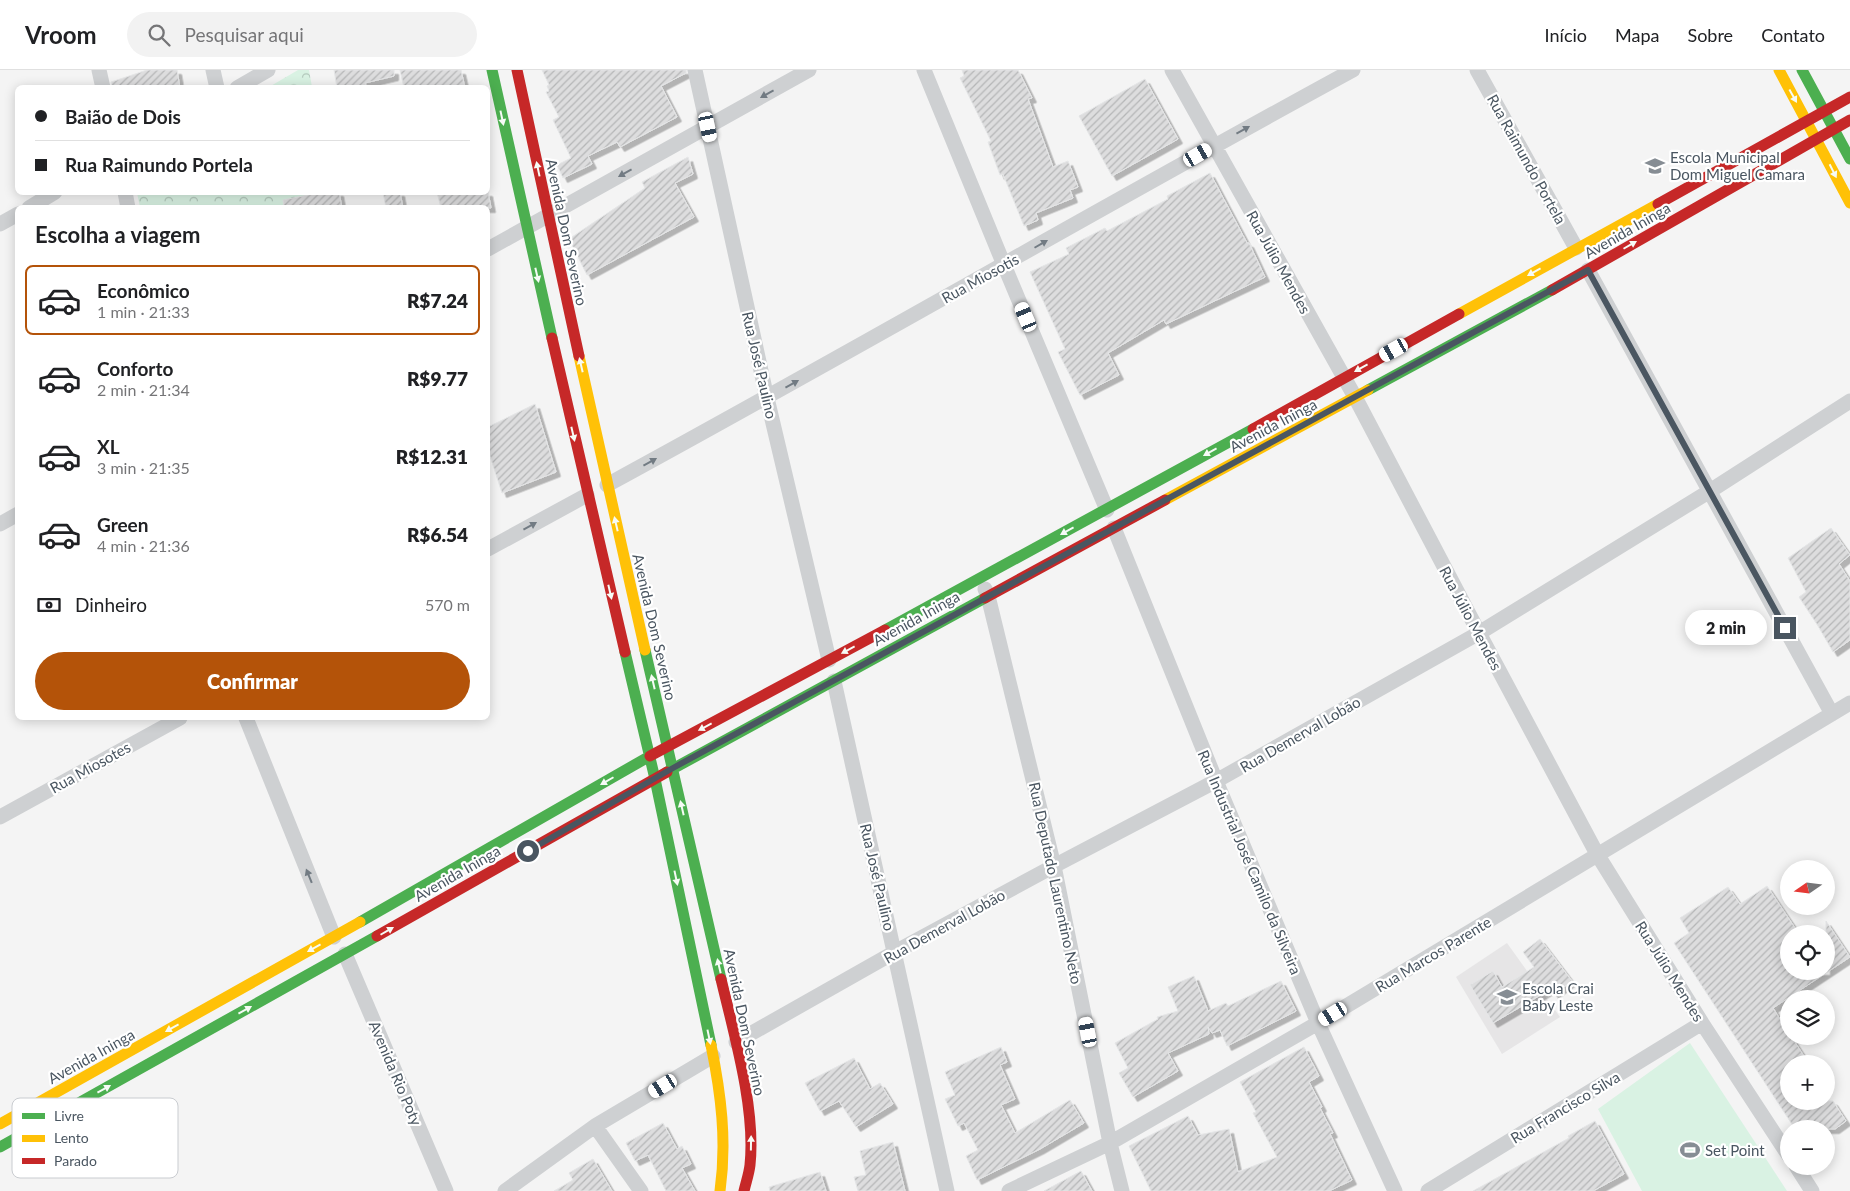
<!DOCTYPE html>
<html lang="pt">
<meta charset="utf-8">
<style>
:root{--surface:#fff;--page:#f2f2f2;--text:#202124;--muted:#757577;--line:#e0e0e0;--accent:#b45309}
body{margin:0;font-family:Lato,sans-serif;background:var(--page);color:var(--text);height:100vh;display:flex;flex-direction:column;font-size:19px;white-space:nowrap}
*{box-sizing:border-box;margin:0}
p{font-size:16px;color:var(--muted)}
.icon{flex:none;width:28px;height:28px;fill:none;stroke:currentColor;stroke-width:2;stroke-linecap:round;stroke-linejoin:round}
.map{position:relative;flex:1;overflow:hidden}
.panel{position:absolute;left:15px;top:135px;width:475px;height:515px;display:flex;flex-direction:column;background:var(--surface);border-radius:8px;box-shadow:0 2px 12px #0003}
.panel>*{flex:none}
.guide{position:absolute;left:15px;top:15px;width:475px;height:110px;border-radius:8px;box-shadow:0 2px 12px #0003;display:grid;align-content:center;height:110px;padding:0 20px;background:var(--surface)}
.needle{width:32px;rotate:256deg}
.buttons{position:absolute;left:1780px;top:790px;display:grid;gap:10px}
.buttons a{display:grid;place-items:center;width:55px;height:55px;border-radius:50%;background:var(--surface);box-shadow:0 2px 12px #0003;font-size:25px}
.end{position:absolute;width:22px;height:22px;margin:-11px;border:6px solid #4a5661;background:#fff;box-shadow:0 0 0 2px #fff}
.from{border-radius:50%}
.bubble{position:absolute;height:35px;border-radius:18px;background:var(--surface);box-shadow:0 2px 12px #0003;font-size:16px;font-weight:800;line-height:35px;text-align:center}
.car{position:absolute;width:15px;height:30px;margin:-15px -8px;border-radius:6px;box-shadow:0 0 4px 1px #0007;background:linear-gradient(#fff 24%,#345 0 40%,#fff 0 76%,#345 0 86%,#fff 0)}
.guide b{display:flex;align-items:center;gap:18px;height:48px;font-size:19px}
.guide b+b{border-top:1px solid var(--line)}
.guide i{width:12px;height:12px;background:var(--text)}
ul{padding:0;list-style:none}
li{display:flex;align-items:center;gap:15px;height:70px;margin:0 10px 8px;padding:0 10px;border:2px solid transparent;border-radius:8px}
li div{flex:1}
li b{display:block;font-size:19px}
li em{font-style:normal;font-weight:800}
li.on{border-color:var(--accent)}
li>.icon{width:45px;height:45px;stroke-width:1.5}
h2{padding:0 20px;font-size:22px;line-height:60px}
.pay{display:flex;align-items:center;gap:12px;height:55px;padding:0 20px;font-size:19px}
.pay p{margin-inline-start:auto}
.button{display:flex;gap:10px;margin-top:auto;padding:10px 20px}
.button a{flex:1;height:58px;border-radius:30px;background:var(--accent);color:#fff;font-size:20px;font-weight:800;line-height:58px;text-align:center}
header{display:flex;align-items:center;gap:30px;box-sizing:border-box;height:70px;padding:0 25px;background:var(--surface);border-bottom:1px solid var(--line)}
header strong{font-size:24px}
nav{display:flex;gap:28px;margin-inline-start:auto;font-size:18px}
.search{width:350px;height:45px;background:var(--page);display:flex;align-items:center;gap:12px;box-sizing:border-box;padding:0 18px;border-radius:28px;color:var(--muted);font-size:19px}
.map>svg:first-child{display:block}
</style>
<header>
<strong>Vroom</strong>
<div class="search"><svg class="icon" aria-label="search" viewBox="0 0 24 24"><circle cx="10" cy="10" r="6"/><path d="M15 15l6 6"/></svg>Pesquisar aqui</div>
<nav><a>Início</a><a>Mapa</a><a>Sobre</a><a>Contato</a></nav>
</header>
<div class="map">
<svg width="1850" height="1121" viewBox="0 0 1850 1121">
<defs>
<pattern id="forest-crowns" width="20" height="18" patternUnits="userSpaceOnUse" patternTransform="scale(1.25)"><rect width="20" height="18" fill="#d9f2e3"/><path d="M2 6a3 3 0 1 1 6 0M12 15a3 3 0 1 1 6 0" fill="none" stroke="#b2c7bb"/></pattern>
<pattern id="building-hatch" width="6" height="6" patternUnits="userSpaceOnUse" patternTransform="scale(1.25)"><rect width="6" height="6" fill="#ddddde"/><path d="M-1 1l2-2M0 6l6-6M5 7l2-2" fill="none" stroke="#b5b6b7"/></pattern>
<filter id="shadow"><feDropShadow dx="4.5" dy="4.5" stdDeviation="0" flood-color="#0004"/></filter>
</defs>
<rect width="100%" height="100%" fill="#f4f4f4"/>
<!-- education -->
<path fill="#e6e5e6" d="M1507 873 1560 947 1502 984 1456 907Z"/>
<!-- forest -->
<path fill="url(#forest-crowns)" d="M298 0H309L312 17H269Z
M137 123H309L284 138 140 137Z"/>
<!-- garden -->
<path fill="#d9f2e3" d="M1690 973 1787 1121H1642L1598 1039Z"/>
<!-- building -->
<path fill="url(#building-hatch)" stroke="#e5e6e7" filter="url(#shadow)" d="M147 0H177L180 18H112L111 12Z
M334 0H394V6L365 13 367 18H337Z
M400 0H461L465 18H404Z
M542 0H686V3L661 16 677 47 620 77 617 72 588 86 592 94 563 108 557 95 571 88 553 50 559 47 546 22 549 21 547 16 549 15Z
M962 0H1018L1032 28 1028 29 1053 97 1068 91 1078 117 1070 120 1073 128 1036 143 1038 150 1024 156 1003 104 1000 105 988 72 991 71 960 8 964 6Z
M1145 9 1178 69 1112 106 1079 46Z
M688 87 693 104 675 113 694 147 587 205 569 169 645 118 642 112Z
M1210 103 1247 173H1249L1265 207 1166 254 1164 250 1108 283 1119 305 1080 325 1058 282 1065 279 1030 202 1069 184 1066 178 1105 158 1107 161 1168 129 1167 126Z
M323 122H339L342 138H284L283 130Z
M383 122H400L403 138H386Z
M437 122H488L491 138H441Z
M535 334 556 402 502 423 488 380V357Z
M1831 458 1850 485 1839 494 1850 511V570L1833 582 1818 556 1799 527 1806 522 1788 488Z
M1767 816 1799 864H1789V901H1826V851L1850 887 1773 938 1789 963V966H1791L1809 994H1789V1031H1833L1846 1051 1835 1059H1795L1674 873 1689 863 1680 848 1728 817 1740 834Z
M1540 869 1572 911 1554 924 1551 919 1493 953 1470 915 1493 901 1502 917 1534 897 1523 882Z
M1194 906 1208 941 1226 933 1228 936 1281 911 1296 941 1227 976 1220 960 1212 963 1208 957 1209 964 1168 983 1178 1001 1133 1027 1119 1003 1128 998 1115 973 1158 949 1157 947 1178 941 1168 917Z
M1001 977 1007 992 1000 995 1015 1029 1001 1035 1015 1063 1070 1030 1084 1053 1040 1079 977 1110 966 1086 978 1080 964 1053 958 1056 945 1029 955 1025 945 1002Z
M1304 977 1319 1006 1309 1012 1322 1037 1320 1038 1333 1063 1330 1064 1352 1110 1329 1121H1151L1129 1076 1188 1046 1198 1065 1229 1059 1238 1102 1277 1087 1253 1043 1256 1042 1240 1012Z
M854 988 870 1019 880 1013 893 1034 856 1057 839 1031 820 1041 805 1013Z
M1595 1051 1624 1104 1593 1121H1473L1569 1068 1568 1066Z
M663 1053 677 1079 682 1076 691 1094 682 1098 695 1121H666L648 1085 635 1091 626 1073Z
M893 1072 905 1121H858L854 1107 866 1105 860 1081Z
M593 1089 612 1121H554L573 1110 569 1103Z
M1081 1101 1092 1121H1044Z
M820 1102 826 1121H770L769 1117Z"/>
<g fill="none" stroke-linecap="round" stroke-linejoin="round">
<!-- street -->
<path stroke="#ced0d2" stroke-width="15" d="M99 0 103 18
M213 0 217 18
M695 0 767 328 829 590
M924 0 1004 195 1107 440
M1172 0 1355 327 1479 563 1597 784 1702 953 1789 1086
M1477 0 1576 178
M237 18 268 0
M125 122 128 138
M29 138 55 122
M0 154 18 144
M488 179 809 0
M1588 200 1832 644
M607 415C857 279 1103 136 1353 0
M0 454 18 444
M1114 458 1216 711 1318 953 1395 1121
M488 479 587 425
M985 519 988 526 1054 796 1110 1073 1122 1121
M834 611 947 1121
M246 648 334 867
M0 747 180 648
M345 884 446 1121
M736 972 895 882 1054 796 1216 711 1479 563 1710 421 1850 331
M595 1056 641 1121
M1796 1096 1812 1121
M505 1121 595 1056 713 986
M1009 1121 1110 1073 1318 953 1850 633
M1428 1121 1702 953"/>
<!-- fast -->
<path stroke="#4caf50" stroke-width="11" d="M492 0 552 268
M1802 0 1850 89
M1368 320 1552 220
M885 560 1253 359
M645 580 721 909
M625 582 655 709 711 975
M667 702 985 528
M360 852 650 686
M0 1077 377 866"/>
<!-- slow -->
<path stroke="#ffc107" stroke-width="11" d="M1779 0 1850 133
M1459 244 1658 134
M579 286 645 580
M1165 430 1368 320
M711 975C721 1024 727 1071 720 1121
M0 1054 360 852"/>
<!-- jam -->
<path stroke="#c62828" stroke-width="11" d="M517 0 579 286
M1658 134 1850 27
M1552 220 1850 50
M552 268 625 582
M1253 359 1459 244
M985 528 1165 430
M650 686 885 560
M377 866 667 702
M721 909C734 964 756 1039 750 1095 749 1104 746 1112 744 1121"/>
</g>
<!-- one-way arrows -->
<defs><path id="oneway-solid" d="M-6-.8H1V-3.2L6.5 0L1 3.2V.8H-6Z" transform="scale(1.25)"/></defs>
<g fill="#727b83">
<use href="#oneway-solid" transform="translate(767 24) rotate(151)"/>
<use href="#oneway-solid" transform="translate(1243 60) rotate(-29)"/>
<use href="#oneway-solid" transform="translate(625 103) rotate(151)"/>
<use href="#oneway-solid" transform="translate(1041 174) rotate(-30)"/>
<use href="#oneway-solid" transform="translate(792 314) rotate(-29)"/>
<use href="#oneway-solid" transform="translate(650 392) rotate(-29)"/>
<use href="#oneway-solid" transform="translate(530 456) rotate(-29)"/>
<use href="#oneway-solid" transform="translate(309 806) rotate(-112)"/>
</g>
<g fill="#f6fbf6">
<use href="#oneway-solid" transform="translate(1793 26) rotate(61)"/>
<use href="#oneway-solid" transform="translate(502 48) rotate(78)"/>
<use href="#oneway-solid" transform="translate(538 99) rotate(-102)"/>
<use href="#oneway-solid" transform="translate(1833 101) rotate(63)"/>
<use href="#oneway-solid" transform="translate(1630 175) rotate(-30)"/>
<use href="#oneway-solid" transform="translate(1534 202) rotate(151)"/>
<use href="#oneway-solid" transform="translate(537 205) rotate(77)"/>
<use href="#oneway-solid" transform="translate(581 295) rotate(-103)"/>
<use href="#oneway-solid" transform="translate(1361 298) rotate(151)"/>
<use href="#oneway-solid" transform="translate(573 364) rotate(77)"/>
<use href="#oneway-solid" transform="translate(1210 382) rotate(151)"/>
<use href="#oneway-solid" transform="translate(616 454) rotate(-103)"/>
<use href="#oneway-solid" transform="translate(1067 461) rotate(151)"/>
<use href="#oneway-solid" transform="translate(610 522) rotate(77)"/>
<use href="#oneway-solid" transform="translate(848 580) rotate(152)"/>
<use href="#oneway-solid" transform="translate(653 612) rotate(-103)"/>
<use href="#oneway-solid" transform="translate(705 657) rotate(152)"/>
<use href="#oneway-solid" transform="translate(607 711) rotate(150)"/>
<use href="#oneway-solid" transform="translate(682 738) rotate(-103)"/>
<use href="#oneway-solid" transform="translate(676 808) rotate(78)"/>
<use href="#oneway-solid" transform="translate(387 861) rotate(-30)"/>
<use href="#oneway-solid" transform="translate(314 878) rotate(151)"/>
<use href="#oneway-solid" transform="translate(719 896) rotate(-103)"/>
<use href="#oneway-solid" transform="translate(245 940) rotate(-29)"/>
<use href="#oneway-solid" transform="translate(172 958) rotate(151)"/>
<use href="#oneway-solid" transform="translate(709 967) rotate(78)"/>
<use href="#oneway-solid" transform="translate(104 1019) rotate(-29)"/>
<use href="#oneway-solid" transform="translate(751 1073) rotate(-89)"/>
</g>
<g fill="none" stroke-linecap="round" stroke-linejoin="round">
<!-- route -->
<path stroke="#4a5661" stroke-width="6" d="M528 781 673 698 1588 200 1785 558"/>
</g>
<!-- icons -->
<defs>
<symbol id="school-bare" viewBox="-9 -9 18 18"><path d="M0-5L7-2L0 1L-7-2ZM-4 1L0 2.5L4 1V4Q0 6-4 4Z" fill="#868d94" stroke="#fff" stroke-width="2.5" paint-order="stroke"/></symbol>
<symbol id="stadium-bare" viewBox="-9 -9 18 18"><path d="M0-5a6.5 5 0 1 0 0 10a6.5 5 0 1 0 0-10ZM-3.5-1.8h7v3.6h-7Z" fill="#868d94" stroke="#fff" stroke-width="2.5" paint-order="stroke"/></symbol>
</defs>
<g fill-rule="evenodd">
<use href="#school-bare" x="1641" y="82" width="28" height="28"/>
<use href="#school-bare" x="1493" y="913" width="28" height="28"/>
<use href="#stadium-bare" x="1676" y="1066" width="28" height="28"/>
</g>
<g text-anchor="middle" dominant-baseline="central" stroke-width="4.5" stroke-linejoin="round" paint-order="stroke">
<!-- poi labels -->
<g font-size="15" fill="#4a5661" stroke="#fff" text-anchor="start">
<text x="1670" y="87">Escola Municipal<tspan x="1670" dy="17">Dom Miguel Camara</tspan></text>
<text x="1522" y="918">Escola Crai<tspan x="1522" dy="17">Baby Leste</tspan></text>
<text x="1705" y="1080">Set Point</text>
</g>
<!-- street labels -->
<g font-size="15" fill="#4a5661" stroke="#fff">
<text transform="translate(1527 89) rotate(61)">Rua Raimundo Portela</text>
<text transform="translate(1627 160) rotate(-30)">Avenida Ininga</text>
<text transform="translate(567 162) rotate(78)">Avenida Dom Severino</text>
<text transform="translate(1279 192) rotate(61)">Rua Júlio Mendes</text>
<text transform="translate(980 208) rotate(-29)">Rua Miosotis</text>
<text transform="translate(760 295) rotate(77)">Rua José Paulino</text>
<text transform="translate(1273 355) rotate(-28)">Avenida Ininga</text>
<text transform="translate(916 548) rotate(-29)">Avenida Ininga</text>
<text transform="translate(1471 548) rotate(62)">Rua Júlio Mendes</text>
<text transform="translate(655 557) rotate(77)">Avenida Dom Severino</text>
<text transform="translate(1300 664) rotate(-30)">Rua Demerval Lobão</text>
<text transform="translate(90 697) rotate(-29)">Rua Miosotes</text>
<text transform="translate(1250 792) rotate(67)">Rua Industrial José Camilo da Silveira</text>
<text transform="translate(457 803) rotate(-30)">Avenida Ininga</text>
<text transform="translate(878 807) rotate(77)">Rua José Paulino</text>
<text transform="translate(1056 813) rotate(78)">Rua Deputado Laurentino Neto</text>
<text transform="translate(944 856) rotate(-29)">Rua Demerval Lobão</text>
<text transform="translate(1433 884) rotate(-31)">Rua Marcos Parente</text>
<text transform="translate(1670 901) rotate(58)">Rua Júlio Mendes</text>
<text transform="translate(745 952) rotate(78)">Avenida Dom Severino</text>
<text transform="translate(91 986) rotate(-29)">Avenida Ininga</text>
<text transform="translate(396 1003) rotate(67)">Avenida Rio Poty</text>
<text transform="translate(1565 1037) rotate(-31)">Rua Francisco Silva</text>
</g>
</g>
<!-- legend -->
<rect x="12" y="1028" width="166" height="80" rx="8" fill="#fff" stroke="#c9ccd0" stroke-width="1"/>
<rect x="22" y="1043" width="23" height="6" fill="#4caf50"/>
<rect x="22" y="1065" width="23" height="7" fill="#ffc107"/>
<rect x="22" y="1088" width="23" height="6" fill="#c62828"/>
<g font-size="14" fill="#4a5661">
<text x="54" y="1051">Livre</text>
<text x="54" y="1073">Lento</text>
<text x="54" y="1096">Parado</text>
</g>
</svg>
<div class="buttons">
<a><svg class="needle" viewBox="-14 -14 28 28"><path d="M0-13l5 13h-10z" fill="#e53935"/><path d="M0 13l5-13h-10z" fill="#757577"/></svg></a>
<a><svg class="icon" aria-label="locate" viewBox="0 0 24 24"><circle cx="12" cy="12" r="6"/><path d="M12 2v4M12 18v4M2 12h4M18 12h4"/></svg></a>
<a><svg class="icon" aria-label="layers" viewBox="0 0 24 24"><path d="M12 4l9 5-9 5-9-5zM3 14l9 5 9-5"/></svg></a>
<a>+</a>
<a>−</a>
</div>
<i class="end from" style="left:528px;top:781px"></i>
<i class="end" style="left:1785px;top:558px"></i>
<div class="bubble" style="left:1685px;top:540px;width:82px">2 min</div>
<i class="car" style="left:708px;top:57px;rotate:168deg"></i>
<i class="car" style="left:1198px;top:85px;rotate:60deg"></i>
<i class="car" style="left:1026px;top:247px;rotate:337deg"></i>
<i class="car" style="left:1394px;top:280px;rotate:241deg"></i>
<i class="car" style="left:1333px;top:944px;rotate:239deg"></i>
<i class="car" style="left:1088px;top:962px;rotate:349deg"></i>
<i class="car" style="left:663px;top:1016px;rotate:239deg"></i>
<div class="guide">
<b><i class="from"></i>Baião de Dois</b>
<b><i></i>Rua Raimundo Portela</b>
</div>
<section class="panel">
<h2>Escolha a viagem</h2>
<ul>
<li class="on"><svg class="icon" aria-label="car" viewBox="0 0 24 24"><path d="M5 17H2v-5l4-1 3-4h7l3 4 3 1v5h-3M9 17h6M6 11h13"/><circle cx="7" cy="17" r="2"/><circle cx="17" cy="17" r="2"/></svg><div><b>Econômico</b><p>1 min · 21:33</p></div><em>R$7.24</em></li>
<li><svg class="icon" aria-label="car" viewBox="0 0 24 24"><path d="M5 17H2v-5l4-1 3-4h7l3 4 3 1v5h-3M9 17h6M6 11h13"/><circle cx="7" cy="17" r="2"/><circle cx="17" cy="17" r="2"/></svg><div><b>Conforto</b><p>2 min · 21:34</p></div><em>R$9.77</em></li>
<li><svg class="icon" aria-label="car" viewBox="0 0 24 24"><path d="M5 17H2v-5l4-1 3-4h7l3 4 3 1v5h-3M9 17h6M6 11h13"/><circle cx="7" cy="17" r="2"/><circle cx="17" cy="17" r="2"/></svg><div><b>XL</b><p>3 min · 21:35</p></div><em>R$12.31</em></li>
<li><svg class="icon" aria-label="car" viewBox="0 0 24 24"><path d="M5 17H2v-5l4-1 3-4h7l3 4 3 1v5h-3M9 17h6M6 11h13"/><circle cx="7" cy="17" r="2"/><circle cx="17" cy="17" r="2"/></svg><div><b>Green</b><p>4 min · 21:36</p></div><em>R$6.54</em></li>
</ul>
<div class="pay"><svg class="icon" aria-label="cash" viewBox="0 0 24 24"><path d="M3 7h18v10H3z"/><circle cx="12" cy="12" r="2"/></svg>Dinheiro<p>570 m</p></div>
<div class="button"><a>Confirmar</a></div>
</section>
</div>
